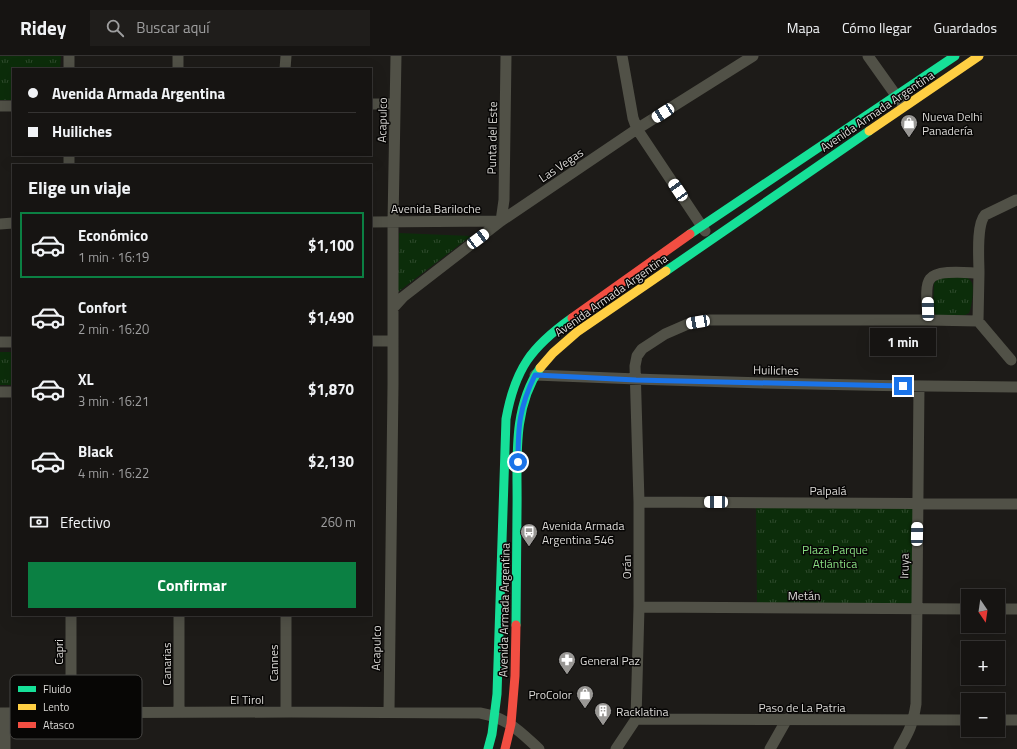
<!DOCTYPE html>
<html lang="es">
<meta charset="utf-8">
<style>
:root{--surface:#161412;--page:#1f1d1b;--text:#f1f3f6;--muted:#9e9e9f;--line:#353332;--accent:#0b8043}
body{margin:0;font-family:"Titillium Web",sans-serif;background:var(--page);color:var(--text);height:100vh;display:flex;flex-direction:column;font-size:15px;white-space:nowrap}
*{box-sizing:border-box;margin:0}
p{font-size:13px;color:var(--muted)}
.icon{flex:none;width:22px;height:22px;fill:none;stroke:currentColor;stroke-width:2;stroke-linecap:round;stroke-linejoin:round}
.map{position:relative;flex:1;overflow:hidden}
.drawer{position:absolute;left:12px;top:108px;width:360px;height:452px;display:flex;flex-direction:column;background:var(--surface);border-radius:0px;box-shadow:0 4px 16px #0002,0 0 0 1px var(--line)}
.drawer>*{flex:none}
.banner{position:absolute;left:12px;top:12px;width:360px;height:88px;border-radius:0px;box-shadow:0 4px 16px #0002,0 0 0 1px var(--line);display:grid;align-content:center;height:88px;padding:0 16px;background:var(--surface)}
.needle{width:26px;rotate:167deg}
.fabs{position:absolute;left:961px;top:533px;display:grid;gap:8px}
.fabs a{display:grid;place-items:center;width:44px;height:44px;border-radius:0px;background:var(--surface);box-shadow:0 4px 16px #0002,0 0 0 1px var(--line);font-size:20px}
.end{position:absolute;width:18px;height:18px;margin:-9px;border:5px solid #1a73e8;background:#fff;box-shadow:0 0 0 2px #fff}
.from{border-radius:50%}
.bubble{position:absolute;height:28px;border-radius:0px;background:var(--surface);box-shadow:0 4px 16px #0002,0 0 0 1px var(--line);font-size:13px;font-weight:700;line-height:28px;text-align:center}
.car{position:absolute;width:12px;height:24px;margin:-12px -6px;border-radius:5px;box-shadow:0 0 3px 1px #0007;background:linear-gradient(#fff 24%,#345 0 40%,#fff 0 76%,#345 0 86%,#fff 0)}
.banner b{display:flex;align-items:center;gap:14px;height:38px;font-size:15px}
.banner b+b{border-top:1px solid var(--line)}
.banner i{width:10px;height:10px;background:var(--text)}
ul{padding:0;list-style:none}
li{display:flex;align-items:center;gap:12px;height:66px;margin:0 8px 6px;padding:0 8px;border:2px solid transparent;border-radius:0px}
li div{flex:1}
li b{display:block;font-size:15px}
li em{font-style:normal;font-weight:700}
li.current{border-color:var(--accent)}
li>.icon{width:36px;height:36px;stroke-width:1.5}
h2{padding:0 16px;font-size:18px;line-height:48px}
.pay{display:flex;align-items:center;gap:10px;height:44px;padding:0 16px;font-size:15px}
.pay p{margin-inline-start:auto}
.button{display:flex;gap:8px;margin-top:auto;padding:8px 16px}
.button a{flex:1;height:46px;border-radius:0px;background:var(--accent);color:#fff;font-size:16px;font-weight:700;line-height:46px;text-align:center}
header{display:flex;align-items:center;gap:24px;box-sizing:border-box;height:56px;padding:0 20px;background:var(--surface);border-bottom:1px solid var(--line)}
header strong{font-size:19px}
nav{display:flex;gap:22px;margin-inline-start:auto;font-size:14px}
.search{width:280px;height:36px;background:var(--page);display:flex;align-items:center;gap:10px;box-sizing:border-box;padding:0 14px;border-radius:0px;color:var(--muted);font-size:15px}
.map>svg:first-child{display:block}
</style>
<header>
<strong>Ridey</strong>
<div class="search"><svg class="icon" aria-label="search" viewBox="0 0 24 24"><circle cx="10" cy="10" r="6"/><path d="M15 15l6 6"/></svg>Buscar aquí</div>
<nav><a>Mapa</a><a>Cómo llegar</a><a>Guardados</a></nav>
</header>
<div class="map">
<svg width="1017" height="693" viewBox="0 0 1017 693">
<defs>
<pattern id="park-tufts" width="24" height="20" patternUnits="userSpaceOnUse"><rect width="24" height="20" fill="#0c2d0a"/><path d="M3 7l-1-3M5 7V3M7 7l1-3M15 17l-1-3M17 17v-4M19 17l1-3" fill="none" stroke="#2f4b2d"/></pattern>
</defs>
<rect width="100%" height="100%" fill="#1d1b18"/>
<!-- park -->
<path fill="url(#park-tufts)" d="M0 0H61L60 13H13V44H0Z
M399 177 471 180 398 236Z
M965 220C968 222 971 224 972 227 974 233 972 251 969 257L965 259H936L933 254 934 227 939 222Z
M0 296H13V329H0Z
M756 450 915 451 912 549H757Z"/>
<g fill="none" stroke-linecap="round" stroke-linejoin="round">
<!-- street -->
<path stroke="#515147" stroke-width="11" d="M69 0V13
M178 0V13
M622 0 633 62 637 73 705 175
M868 0 900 45
M285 13 286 0
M371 48H395
M0 50H13
M69 99V109
M501 165 504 144 506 0
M371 166 501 165
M0 168 13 167
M393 252 403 241 501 165 637 73 753 0
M928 264 978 265 979 217
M978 265 1011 304
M371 285H392
M0 286H13
M535 319C695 326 856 330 1017 331
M0 336H13
M639 446 1017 448
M639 551 968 553
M998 553H1017
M286 559V656
M179 656V559
M389 656 393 329V166L396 0
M0 657 291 656 480 657C508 662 519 675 539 693
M71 657V559
M636 663 968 664
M998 664H1017
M5 693V657
M616 693 636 663 639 551V446L635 310 637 300 642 293 665 278 688 268 709 264H928C928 254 924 230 930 223 937 213 968 217 979 217 979 203 976 169 985 159L1016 144
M770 693 787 663
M899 693C909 676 913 668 916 648L919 330"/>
<!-- fast -->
<path stroke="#16e098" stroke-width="9" d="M690 178 955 0
M666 215 869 75
M516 569C516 531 517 493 517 455 518 407 511 354 540 312
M488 693 492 678 497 638 506 363C515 313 531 291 572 262"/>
<!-- slow -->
<path stroke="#ffcf43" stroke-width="9" d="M869 75 979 0
M540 312 553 297 577 276 666 215"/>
<!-- jam -->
<path stroke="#f24e42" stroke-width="9" d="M572 262 690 178
M505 693 511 668 515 620 516 569"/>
</g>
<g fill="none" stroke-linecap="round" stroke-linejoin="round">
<!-- route -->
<path stroke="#1a73e8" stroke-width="5" d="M518 406C518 371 519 352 535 319L636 324 903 330"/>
</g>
<!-- icons -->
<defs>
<symbol id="shop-pin" viewBox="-11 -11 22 30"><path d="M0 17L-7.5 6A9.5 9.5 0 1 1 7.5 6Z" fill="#999794" stroke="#070605"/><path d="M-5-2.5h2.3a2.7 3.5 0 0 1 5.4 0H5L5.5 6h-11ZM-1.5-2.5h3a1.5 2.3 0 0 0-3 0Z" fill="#fff"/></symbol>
<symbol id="bus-pin" viewBox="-11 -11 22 30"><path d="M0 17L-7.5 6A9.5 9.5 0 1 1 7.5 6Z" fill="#999794" stroke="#070605"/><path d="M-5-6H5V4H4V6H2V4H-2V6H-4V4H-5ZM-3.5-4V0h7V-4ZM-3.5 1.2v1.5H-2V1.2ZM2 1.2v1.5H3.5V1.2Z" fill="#fff"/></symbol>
<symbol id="pharmacy-pin" viewBox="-11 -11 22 30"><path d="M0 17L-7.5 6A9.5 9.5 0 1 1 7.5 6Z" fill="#999794" stroke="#070605"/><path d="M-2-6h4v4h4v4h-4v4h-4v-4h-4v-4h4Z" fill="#fff"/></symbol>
<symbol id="building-pin" viewBox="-11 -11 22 30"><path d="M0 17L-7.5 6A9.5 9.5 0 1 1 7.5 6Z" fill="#999794" stroke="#070605"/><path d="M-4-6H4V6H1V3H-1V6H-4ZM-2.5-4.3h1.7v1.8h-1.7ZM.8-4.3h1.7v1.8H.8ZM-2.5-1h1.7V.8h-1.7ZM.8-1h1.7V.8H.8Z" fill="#fff"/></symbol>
</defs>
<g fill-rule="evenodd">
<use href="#shop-pin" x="899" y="57" width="20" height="27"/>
<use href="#bus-pin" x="519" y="466" width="20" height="27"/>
<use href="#pharmacy-pin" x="557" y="594" width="20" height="27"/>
<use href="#shop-pin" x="575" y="628" width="20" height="27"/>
<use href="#building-pin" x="593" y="645" width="20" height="27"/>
</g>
<g text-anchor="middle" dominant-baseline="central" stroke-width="3" stroke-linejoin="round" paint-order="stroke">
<!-- street labels -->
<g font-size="12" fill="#dcdad7" stroke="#070605">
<text transform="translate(877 55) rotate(-34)">Avenida Armada Argentina</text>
<text transform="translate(382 64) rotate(-89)">Acapulco</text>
<text transform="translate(492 82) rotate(-89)">Punta del Este</text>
<text transform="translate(561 109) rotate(-34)">Las Vegas</text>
<text x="436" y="152">Avenida Bariloche</text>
<text transform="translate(611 239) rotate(-35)">Avenida Armada Argentina</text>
<text transform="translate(776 314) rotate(1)">Huiliches</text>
<text x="828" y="434">Palpalá</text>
<text transform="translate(904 510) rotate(-89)">Iruya</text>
<text transform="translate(626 511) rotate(-90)">Orán</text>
<text x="804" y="539">Metán</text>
<text transform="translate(504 554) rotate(-89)">Avenida Armada Argentina</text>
<text transform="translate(376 592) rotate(-89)">Acapulco</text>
<text transform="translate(58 596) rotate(-90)">Capri</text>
<text transform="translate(273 607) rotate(-90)">Cannes</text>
<text transform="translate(166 608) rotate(-90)">Canarias</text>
<text x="247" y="643">El Tirol</text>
<text x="802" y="651">Paso de La Patria</text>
</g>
<!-- poi labels -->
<g font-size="12" fill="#dcdad7" stroke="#070605" text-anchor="start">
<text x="922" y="60">Nueva Delhi<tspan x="922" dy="14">Panadería</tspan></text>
<text x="542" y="469">Avenida Armada<tspan x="542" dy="14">Argentina 546</tspan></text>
<text x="580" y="604">General Paz</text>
<text x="572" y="638" text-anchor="end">ProColor</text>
<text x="616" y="655">Racklatina</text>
</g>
<!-- park labels -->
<g font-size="12" fill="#89df83" stroke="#070605">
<text x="835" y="493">Plaza Parque<tspan x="835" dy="14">Atlántica</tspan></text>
</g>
</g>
<!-- legend -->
<rect x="10" y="619" width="132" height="64" rx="6" fill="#070605" stroke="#474644" stroke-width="1"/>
<rect x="18" y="630" width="18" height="6" fill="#16e098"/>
<rect x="18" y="648" width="18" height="6" fill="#ffcf43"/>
<rect x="18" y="666" width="18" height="6" fill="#f24e42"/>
<g font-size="11" fill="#dcdad7">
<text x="43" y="637">Fluido</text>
<text x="43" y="655">Lento</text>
<text x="43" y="673">Atasco</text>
</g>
</svg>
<div class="fabs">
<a><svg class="needle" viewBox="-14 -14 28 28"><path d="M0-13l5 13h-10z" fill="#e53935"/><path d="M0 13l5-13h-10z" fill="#9e9e9f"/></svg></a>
<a>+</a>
<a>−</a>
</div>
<i class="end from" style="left:518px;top:406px"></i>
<i class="end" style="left:903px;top:330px"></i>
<div class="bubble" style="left:870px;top:272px;width:66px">1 min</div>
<i class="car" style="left:663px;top:57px;rotate:237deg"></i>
<i class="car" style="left:678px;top:134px;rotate:326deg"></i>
<i class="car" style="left:478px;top:183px;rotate:53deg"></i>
<i class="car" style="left:928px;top:253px;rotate:359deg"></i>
<i class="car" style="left:698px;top:266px;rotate:260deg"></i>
<i class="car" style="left:716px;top:446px;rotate:270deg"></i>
<i class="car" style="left:917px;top:478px;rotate:1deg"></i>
<div class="banner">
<b><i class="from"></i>Avenida Armada Argentina</b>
<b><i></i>Huiliches</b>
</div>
<section class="drawer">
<h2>Elige un viaje</h2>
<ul>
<li class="current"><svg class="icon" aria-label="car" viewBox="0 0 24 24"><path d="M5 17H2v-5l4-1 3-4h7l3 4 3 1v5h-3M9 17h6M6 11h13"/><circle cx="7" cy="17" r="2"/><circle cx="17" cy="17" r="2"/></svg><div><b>Económico</b><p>1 min · 16:19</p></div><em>$1,100</em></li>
<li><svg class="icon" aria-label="car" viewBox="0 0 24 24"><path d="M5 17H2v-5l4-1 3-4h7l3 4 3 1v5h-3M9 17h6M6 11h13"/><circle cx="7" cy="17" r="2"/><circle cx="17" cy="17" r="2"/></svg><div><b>Confort</b><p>2 min · 16:20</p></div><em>$1,490</em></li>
<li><svg class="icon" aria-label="car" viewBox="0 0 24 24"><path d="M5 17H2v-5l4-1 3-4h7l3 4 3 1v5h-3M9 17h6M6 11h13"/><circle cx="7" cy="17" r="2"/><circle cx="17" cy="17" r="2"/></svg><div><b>XL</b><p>3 min · 16:21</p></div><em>$1,870</em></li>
<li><svg class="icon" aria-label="car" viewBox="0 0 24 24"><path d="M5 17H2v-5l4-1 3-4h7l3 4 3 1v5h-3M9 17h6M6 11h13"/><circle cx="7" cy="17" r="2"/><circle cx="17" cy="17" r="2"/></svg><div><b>Black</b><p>4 min · 16:22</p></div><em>$2,130</em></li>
</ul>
<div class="pay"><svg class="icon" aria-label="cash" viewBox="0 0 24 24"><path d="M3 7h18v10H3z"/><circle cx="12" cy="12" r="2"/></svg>Efectivo<p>260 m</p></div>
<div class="button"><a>Confirmar</a></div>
</section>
</div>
